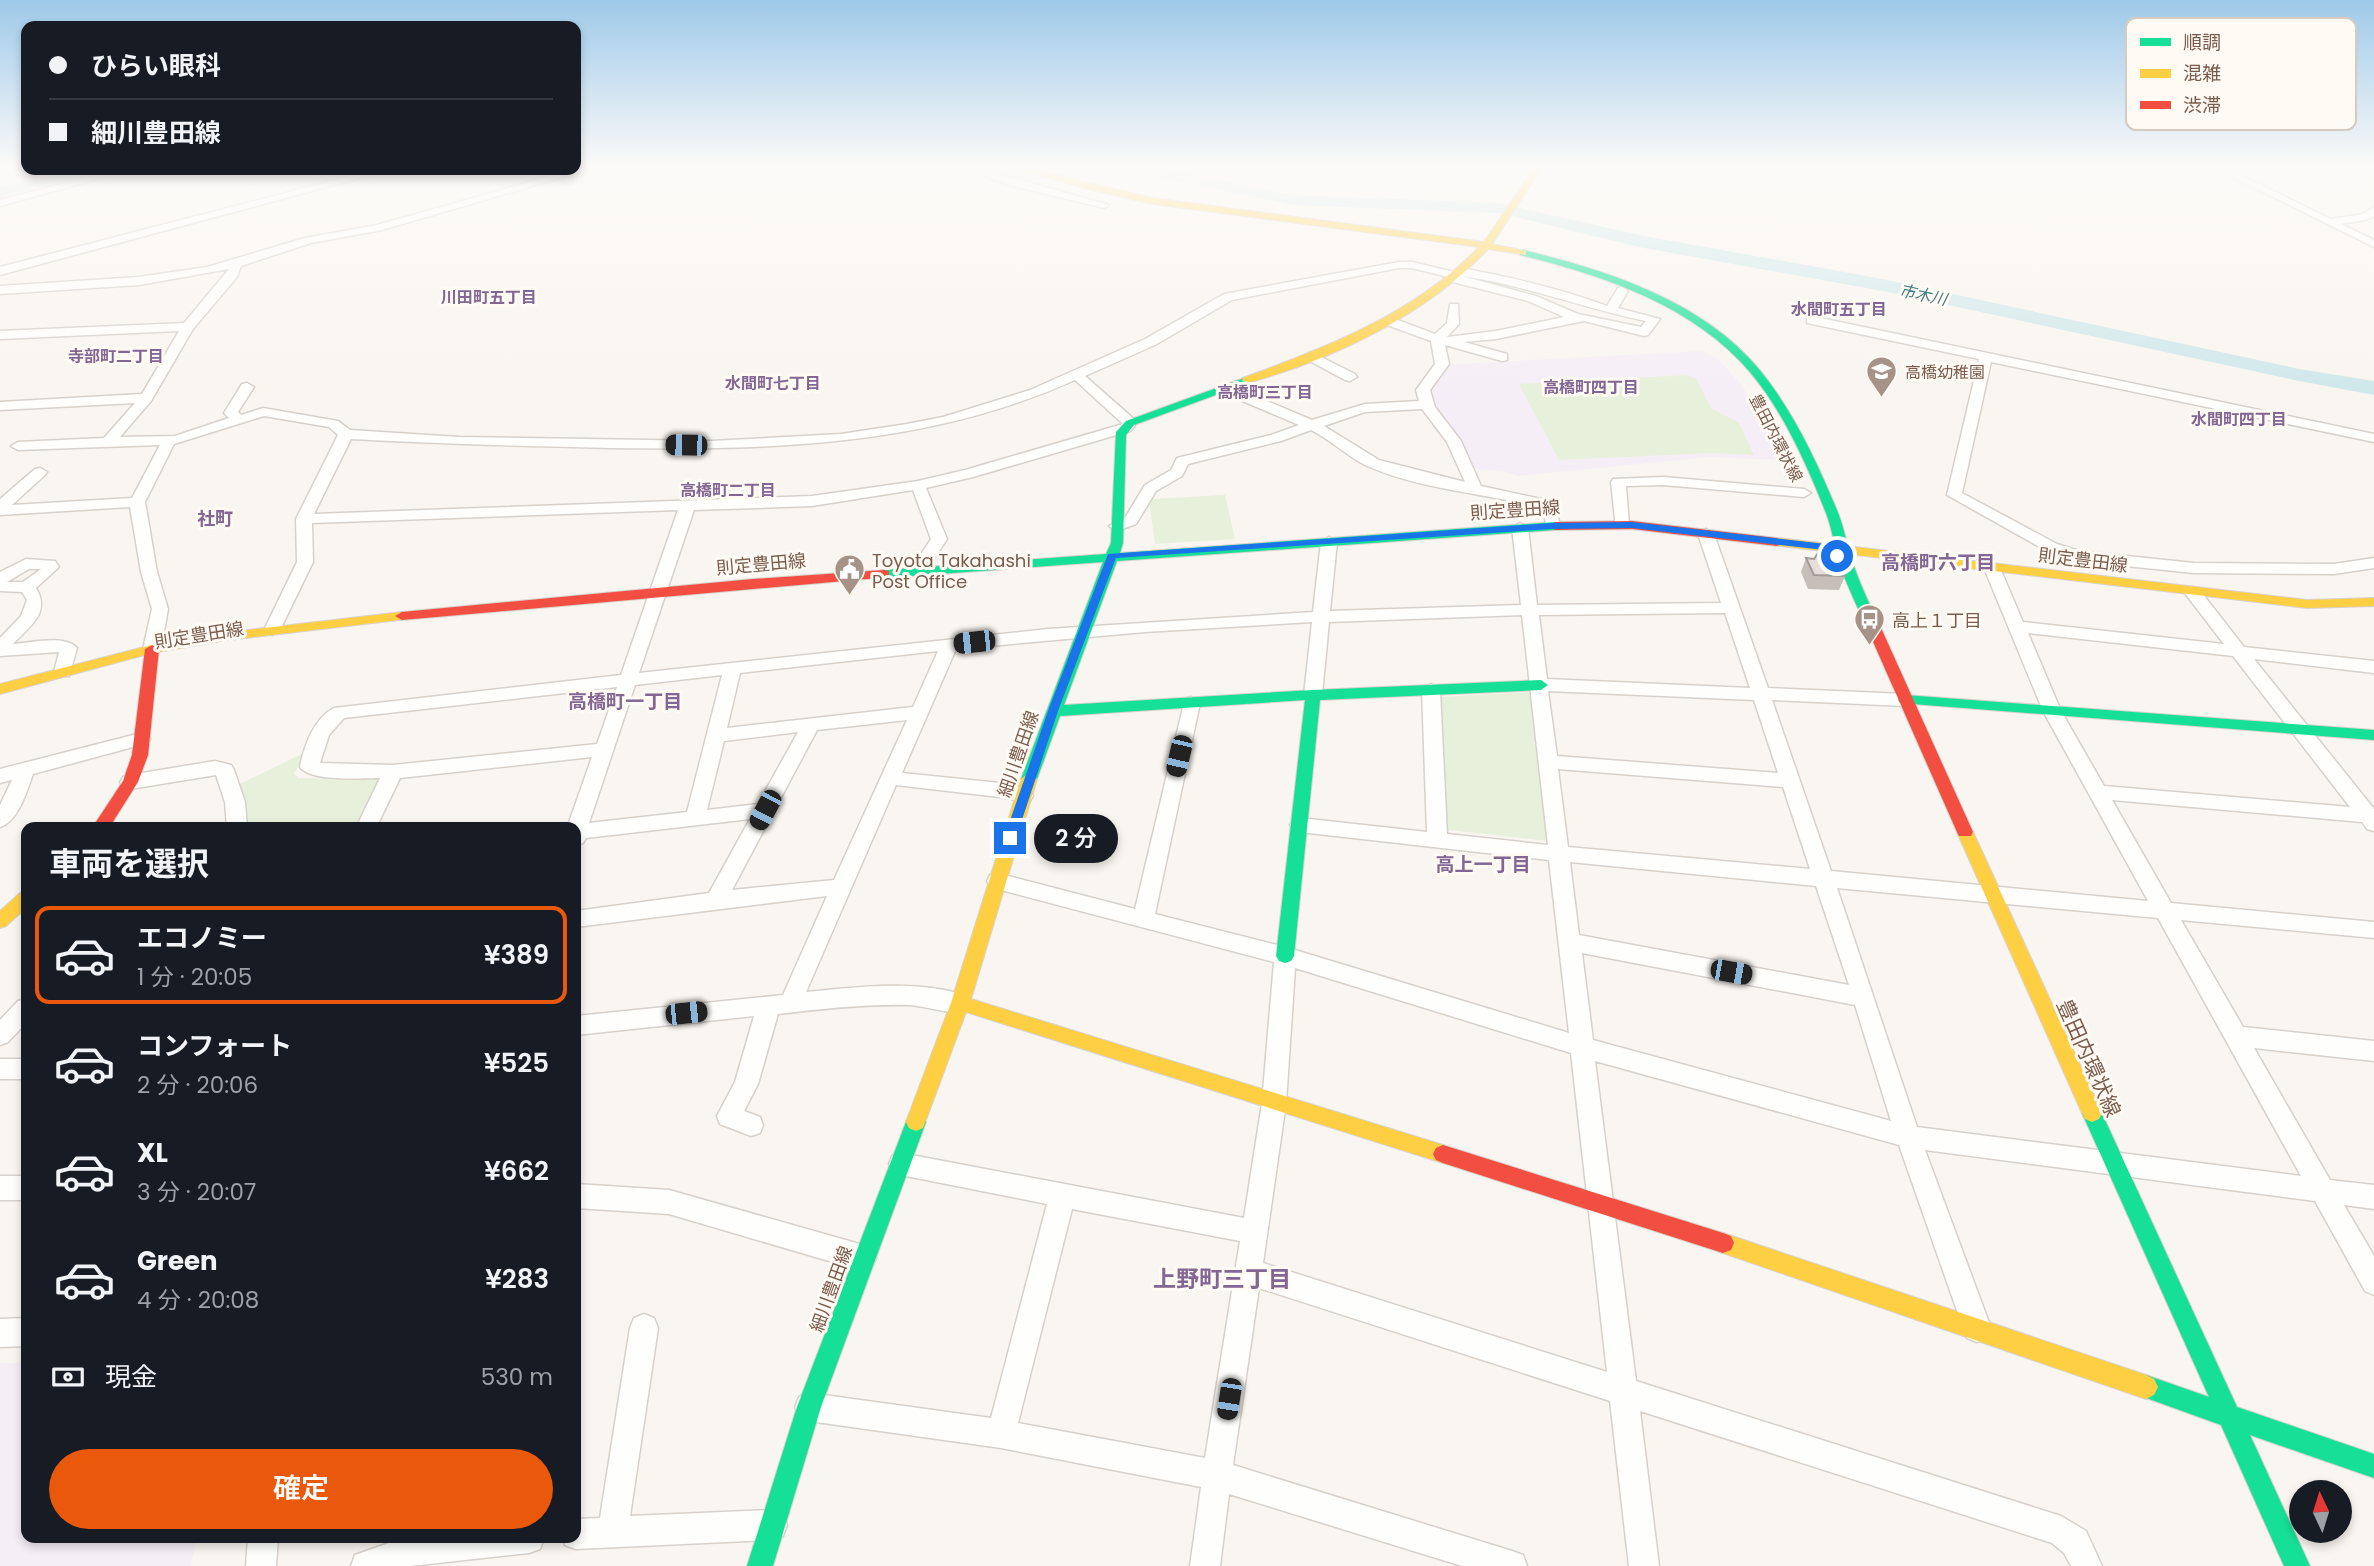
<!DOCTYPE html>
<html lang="ja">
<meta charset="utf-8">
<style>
:root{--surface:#171b24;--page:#242831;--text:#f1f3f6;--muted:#9ea1a6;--line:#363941;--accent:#ea580c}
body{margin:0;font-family:Poppins,"Noto Sans JP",sans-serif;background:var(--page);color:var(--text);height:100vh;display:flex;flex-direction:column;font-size:26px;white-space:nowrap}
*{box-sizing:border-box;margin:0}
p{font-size:23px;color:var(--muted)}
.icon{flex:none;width:38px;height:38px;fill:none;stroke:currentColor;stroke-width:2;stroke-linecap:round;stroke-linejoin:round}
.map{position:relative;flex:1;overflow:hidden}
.details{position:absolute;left:21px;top:822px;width:560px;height:721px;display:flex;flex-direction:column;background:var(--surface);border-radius:14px;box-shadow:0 4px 10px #0003}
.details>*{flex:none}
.banner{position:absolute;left:21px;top:21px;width:560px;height:154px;border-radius:14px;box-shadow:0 4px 10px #0003;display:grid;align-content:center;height:154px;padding:0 28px;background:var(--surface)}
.needle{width:46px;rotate:356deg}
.controls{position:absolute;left:2289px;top:1480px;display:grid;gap:14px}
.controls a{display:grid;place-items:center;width:63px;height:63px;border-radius:50%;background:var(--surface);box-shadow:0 4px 10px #0003;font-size:35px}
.end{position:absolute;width:32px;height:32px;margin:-16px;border:9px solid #1a73e8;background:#fff;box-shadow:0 0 0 4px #fff}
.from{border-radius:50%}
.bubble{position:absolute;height:49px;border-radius:24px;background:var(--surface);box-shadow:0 4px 10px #0003;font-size:23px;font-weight:600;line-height:49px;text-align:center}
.car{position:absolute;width:21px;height:42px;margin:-21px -10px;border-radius:9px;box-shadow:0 0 5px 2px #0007;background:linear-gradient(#222 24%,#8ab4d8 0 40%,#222 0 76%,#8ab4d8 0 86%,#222 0)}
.banner b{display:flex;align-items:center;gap:24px;height:66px;font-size:26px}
.banner b+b{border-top:2px solid var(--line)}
.banner i{width:18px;height:18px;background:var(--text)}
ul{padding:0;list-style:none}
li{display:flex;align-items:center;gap:21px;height:98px;margin:0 14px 10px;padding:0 14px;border:4px solid transparent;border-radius:14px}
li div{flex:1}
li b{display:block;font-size:26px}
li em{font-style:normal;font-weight:600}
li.current{border-color:var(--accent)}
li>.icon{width:63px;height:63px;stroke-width:1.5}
h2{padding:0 28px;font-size:32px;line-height:84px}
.pay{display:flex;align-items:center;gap:18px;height:77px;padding:0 28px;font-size:26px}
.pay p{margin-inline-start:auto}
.cta{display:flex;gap:14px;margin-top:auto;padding:14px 28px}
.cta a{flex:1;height:80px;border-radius:42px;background:var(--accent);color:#fff;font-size:28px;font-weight:600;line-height:80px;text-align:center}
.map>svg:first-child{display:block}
</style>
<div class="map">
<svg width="2374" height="1566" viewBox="0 0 2374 1566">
<rect width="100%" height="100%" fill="#f9f5f0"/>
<!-- education -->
<path fill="#f6eef6" d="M1703 351 1720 361 1742 385 1779 460 1711 457 1517 476 1504 471 1469 469 1460 442 1440 412 1428 400V381L1442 365Z
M0 1363H26V1538H196L191 1566H0Z"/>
<!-- green -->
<path fill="#e7f0db" d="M1686 375 1696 378 1711 408 1739 423 1754 455 1711 453 1559 460 1519 384Z
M1225 495 1235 539 1155 544 1149 499Z
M1535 692 1548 841 1440 829 1439 697Z
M306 752 294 774 298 778 382 780 354 828H245L240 784Z"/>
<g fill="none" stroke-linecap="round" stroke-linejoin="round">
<!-- river -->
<path fill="#d0e8ea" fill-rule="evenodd" d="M1130 168H1160L1293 195 1499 203 1639 235 1888 280 2299 369 2374 381V395L2299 381 1888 292 1639 247 1499 213 1293 205 1138 173Z
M67 170H94L92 174 0 197V187Z"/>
<defs>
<path id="street" d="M579 168H594L382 230 311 243 241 266 237 277 193 329 151 401 120 437 175 436 229 418 224 413 242 384 247 383 254 387 238 412 241 415 263 408 338 421 350 430 459 437 711 441 841 434 907 424 943 417 1030 390 1145 339 1224 294 1399 262H1412L1454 272 1460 268C1510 277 1559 288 1607 306L1618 288 1622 287 1628 291 1618 308 1660 319 1648 335 1644 336 1584 321 1496 339 1464 342 1507 354V360L1502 361 1445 345 1449 364 1430 390 1435 407 1461 441 1481 486 1555 502 1560 526 1557 529H1547L1543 508C1485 493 1420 490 1365 465 1347 456 1331 440 1311 430L1281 441 1188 464 1182 476 1156 491 1136 524 1117 531 1109 526 1125 518 1145 485 1171 470 1177 458 1271 435 1299 425 1221 392V386H1231L1312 420 1365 404 1419 401 1416 390 1435 364 1431 341 1387 325V319H1395L1435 334 1447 323 1450 304H1458L1459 324 1447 337 1496 331 1564 317 1528 301 1449 281 1448 277 1412 268H1399L1232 300 1155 345 1085 376 1135 420V426L1130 431 973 477 926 488 947 539 924 574 918 576 910 571 931 539 913 490 812 506 694 510 639 673 1048 629 1313 612 1321 542 1329 537 1337 542 1330 611 1521 605 1512 528 1520 523 1528 528 1537 605 1721 603 1698 534 1706 529 1714 534 1768 688 1905 694 1914 700 1905 706 1772 700 1831 871 2148 901 2043 711 1984 568 1986 565H1998L2000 568 2023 622 2224 644 2184 592 2192 587 2198 588 2244 647 2374 661V673L2254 659 2374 809V831L2367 829 2362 822 2112 800 2171 903 2374 922V938L2181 920 2243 1027 2374 1041V1061L2254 1048 2330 1180 2374 1185V1209L2344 1205 2374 1256V1295L2365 1291 2315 1201 1925 1150 1991 1328 1987 1338 1977 1342 1967 1338 1963 1328 1899 1145 1595 1061 1636 1381 2061 1516 2086 1531 2102 1566H2071L2064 1553 2052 1543 1640 1411 1659 1566H1629L1610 1401 1259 1288 1233 1465 1512 1551 1523 1555 1527 1566H1462L1229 1494 1220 1566H1190L1201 1487 1001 1448 809 1421 799 1417 795 1407 799 1397 809 1393 991 1418 1047 1204 901 1175 892 1172 889 1164 892 1156 901 1153 1244 1218 1262 1103 1274 962 997 889 990 887 987 881 990 875 997 873 1135 909 1185 699 1191 697 1200 703 1155 914 1285 947 1569 1033 1549 860 1300 832 1293 830 1290 825 1293 820 1300 818 1427 832 1422 690 1431 684 1440 690 1447 834 1548 845 1522 615 1329 622 1322 695 1313 701 1304 695 1312 622 1145 632 956 649 902 773 1010 784 1030 791 1033 796 1030 801 1023 803 1008 798 896 785 806 992C858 987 917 979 968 996L971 1003 968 1010C950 1016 928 1006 909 1005 865 1004 822 1009 778 1014L758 1084 744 1111 760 1117 763 1125 760 1133 751 1136 720 1124 717 1116 735 1082 754 1016 576 1035V1016L783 995 827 896 576 927V911L709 893 750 819 586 838 583 843 576 845V828H567L592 757 400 778 376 828H356L380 778C362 778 311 782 300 767 304 746 314 718 334 708L621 675 678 510 312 523 313 562 280 630 272 635 264 630 297 562 296 519 338 435 329 427 264 416 174 444 145 502 157 572 168 609 161 649 152 654 143 649 152 609 141 572 130 507 0 515V499L35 469 40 468 47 472 45 475 12 505 132 498 160 445 18 450 11 446 18 442 104 438 135 403 0 410V402L142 394 179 331 0 339V331L184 323 229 269 139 285 0 294V286L139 277 207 267 305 238 377 225ZM1462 276C1524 285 1584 308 1646 321L1641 327 1578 314 1536 296ZM1075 380 1123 424 965 470 918 481 812 496 314 514 351 439C438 444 524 446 611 448 771 450 926 447 1075 380ZM1422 409 1447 442 1465 482 1379 460 1324 426 1365 412ZM1725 613 1750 688 1547 679 1539 615ZM2028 633 2233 656 2350 807 2104 786 2061 711ZM938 651 913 707 727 728 740 673ZM722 675 687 812 589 823 635 685ZM617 687 597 744 393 765 320 763 329 735 344 718ZM1548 691 1754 700 1778 773 1557 756ZM907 720 834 880 732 890 817 730ZM798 732 758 804 707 810 724 741ZM1558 769 1783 787 1810 869 1568 847ZM1570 862 1816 886 1849 985 1579 935ZM1837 888 2158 918 2301 1176 1917 1127ZM1582 953 1855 1005 1891 1121 1593 1040ZM1295 968 1571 1053 1607 1372 1263 1263 1286 1103ZM1072 1209 1240 1241 1205 1458 1018 1423Z
M964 168H978L1109 205 1104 208 1009 185Z
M2214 168H2226L2331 219 2363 214 2374 207V216L2366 220 2341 224 2374 240V247Z
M115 170H131L0 206V200Z
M374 170H390L0 275V267Z
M1811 316 2374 434V442L1991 362 1962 493 2057 544 2079 551 2194 563 2334 564 2374 558V568L2334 574 2194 573 2077 561 2045 550 1947 495 1979 359 1807 323V317Z
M1311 352 1355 374 1357 377 1350 381 1345 380 1306 359 1305 356Z
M1663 477 1804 489 1811 493 1804 497 1663 485 1626 486 1629 525 1626 528H1616L1611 482 1613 479Z
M26 559 55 561 59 567 36 588C51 613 30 626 13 644 30 643 65 634 77 648L69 676H57L54 672 59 652 0 656V638L21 616 27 600 22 592 0 591V572ZM29 569H41L23 582H7Z
M141 733 148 735 150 739 148 743 33 774C27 791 18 822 0 827V805L12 780 0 783V769Z
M215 761 231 765 234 770 245 802 247 828H227L225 802 216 775 130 789 123 787 120 782 123 777 130 775Z
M26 999V1023L8 1042 0 1045V1020L18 1001Z
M0 1059H26V1079H0Z
M0 1176H26V1200H0Z
M576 1184 669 1190 863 1245 872 1249 876 1258 872 1267 863 1271 669 1214 576 1208Z
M644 1314 654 1318 658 1328 630 1516 772 1510 783 1514 787 1525 783 1536 772 1540 576 1549 565 1545 563 1538H576V1519L600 1518 630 1328 634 1318Z
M26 1318V1346L0 1347V1319Z
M248 1538H278L276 1566H246Z
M403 1538H544L540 1549 529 1553 411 1566H351L355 1555Z"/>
<path id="fast" d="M1523 250C1606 270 1701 300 1758 368 1792 409 1816 460 1836 508 1845 528 1847 549 1855 569 1862 589 1872 609 1881 628L1879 631H1869L1867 628C1858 609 1849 589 1841 569 1835 551 1833 531 1826 513 1807 465 1783 411 1750 372 1693 305 1602 275 1520 255V251Z
M1247 377 1252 380 1251 382 1134 425 1126 435 1123 543 1120 553 1555 522 1561 526 1555 530 1117 561 1064 705 1313 690 1541 680 1548 685 1541 690 1320 700 1294 956 1291 961 1285 963 1279 961 1276 956 1305 700 1060 716 1037 779 1035 783H1023L1021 779 1103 562 884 578 877 574 884 570 1106 554 1111 543 1116 432 1126 421Z
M1905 695 2374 730V740L1900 703 1898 700Z
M2092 1104 2099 1107 2237 1407 2374 1454V1478L2250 1435 2310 1566H2284L2221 1425 2138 1395 2134 1387 2138 1379 2146 1375 2209 1397 2082 1113 2085 1107Z
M916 1113 923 1116 926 1122 821 1407 773 1566H747L797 1407 906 1122 909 1116Z"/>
<path id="slow" d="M1015 168H1027L1153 198 1484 242 1534 168H1542L1492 244 1526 251V255L1488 249C1428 314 1332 360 1247 383L1242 380 1243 378C1329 346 1414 314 1479 247L1153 204 1083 188Z
M1777 538 2307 600 2374 598V606L2307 608 1772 545V539Z
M402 612 407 613 409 616 407 619 221 641 152 653 0 694V684L152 645 221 633Z
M1029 773 1037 779 971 999 1443 1145 1450 1148 1453 1154 1450 1160 1443 1163 966 1012 923 1128 916 1131 909 1128 906 1122 951 1003 1021 779Z
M1965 826 1971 828 1973 832 2102 1113 2099 1119 2092 1122 2085 1119 2082 1113 1957 832 1959 828Z
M26 891V908L6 926 0 928V911L20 893Z
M1723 1233 2146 1375 2154 1379 2158 1387 2154 1395 2146 1399 1723 1253 1715 1250 1712 1243 1715 1236Z"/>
<path id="jam" d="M1632 521 1777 538 1783 542 1777 546 1632 529 1555 530 1549 526 1555 522Z
M884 570 889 571V577L402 620 395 616 402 612 753 579Z
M1874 624 1881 628 1973 832 1971 836H1959L1957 832 1867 628Z
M152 645 159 649 148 755 138 782 109 828H92L123 781 132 755 145 649Z
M1443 1145 1723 1233 1731 1236 1734 1243 1731 1250 1723 1253 1443 1163 1436 1160 1433 1154 1436 1148Z"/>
</defs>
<!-- street casing -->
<use href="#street" stroke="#d7d1cb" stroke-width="3"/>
<!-- fast casing -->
<use href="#fast" stroke="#d9d2cb" stroke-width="2"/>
<!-- slow casing -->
<use href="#slow" stroke="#d9d2cb" stroke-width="2"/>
<!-- jam casing -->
<use href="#jam" stroke="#d9d2cb" stroke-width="2"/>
<!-- street -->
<use href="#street" fill="#fefefd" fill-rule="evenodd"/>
<!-- fast -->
<use href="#fast" fill="#16e098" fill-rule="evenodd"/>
<!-- slow -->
<use href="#slow" fill="#ffcf43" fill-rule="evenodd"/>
<!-- jam -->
<use href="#jam" fill="#f24e42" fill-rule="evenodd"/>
</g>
<!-- wall -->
<path fill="#c6bfb9" d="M1806 558 1814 559 1845 576 1839 590 1808 589 1801 572Z"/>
<!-- building -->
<path fill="#e6ded7" stroke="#a19b96" stroke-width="2" d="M1820 550 1835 553 1845 576 1814 575 1806 558 1814 559Z"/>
<!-- sky -->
<linearGradient id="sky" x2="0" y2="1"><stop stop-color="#9ec9e9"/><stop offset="0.43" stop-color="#fcfaf8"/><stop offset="1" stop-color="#fcfaf8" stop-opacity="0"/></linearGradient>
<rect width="2374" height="387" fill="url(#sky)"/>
<!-- route -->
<path fill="#1a73e8" d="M1632 522 1826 544 1842 556 1834 558 1824 550 1632 528 1552 529 1116 558 1058 711 1016 838 1010 843 1004 838 1048 711 1108 554 1552 523Z"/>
<!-- icons -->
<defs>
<symbol id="school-pin" viewBox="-11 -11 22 30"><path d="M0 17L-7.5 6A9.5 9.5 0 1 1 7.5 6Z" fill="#a69286" stroke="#fffaf3"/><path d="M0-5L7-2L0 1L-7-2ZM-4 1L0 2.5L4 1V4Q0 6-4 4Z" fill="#fff"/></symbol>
<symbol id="civic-pin" viewBox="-11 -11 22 30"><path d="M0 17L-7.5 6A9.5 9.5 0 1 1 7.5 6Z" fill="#a69286" stroke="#fffaf3"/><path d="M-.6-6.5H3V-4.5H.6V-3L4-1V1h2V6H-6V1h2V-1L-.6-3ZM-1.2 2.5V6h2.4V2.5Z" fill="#fff"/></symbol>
<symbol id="bus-pin" viewBox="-11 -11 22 30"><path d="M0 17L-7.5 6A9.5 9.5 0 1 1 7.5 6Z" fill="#a69286" stroke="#fffaf3"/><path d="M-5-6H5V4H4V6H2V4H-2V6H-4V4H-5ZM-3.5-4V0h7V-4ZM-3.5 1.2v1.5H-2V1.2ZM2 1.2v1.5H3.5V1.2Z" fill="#fff"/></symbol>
</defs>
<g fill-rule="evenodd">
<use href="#school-pin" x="1864" y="354" width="35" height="47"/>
<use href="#civic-pin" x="832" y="552" width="35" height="47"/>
<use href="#bus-pin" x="1852" y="602" width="35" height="47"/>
</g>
<g text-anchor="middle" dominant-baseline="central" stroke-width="6" stroke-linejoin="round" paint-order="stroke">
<!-- far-water labels -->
<g font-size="16" font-style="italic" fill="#437c86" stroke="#fffaf3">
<text transform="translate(1923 295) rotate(12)">市木川</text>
</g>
<!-- far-neighbourhood labels -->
<g font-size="16" font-weight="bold" fill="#846695" stroke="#fffaf3">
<text x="489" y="297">川田町五丁目</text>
<text x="1839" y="309">水間町五丁目</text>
<text x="116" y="356">寺部町二丁目</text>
<text x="773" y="383">水間町七丁目</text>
<text x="1591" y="387">高橋町四丁目</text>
<text x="1265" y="392">高橋町三丁目</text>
<text x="2239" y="419">水間町四丁目</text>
<text x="728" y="490">高橋町二丁目</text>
</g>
<!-- far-poi labels -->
<g font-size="16" fill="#7a5c4d" stroke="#fffaf3" text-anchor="start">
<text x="1905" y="372">高橋幼稚園</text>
</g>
<!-- far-street labels -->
<g font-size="16" fill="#7a5c4d" stroke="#fffaf3">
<text transform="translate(1776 438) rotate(63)">豊田内環状線</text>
</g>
<!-- street labels -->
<g font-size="18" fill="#7a5c4d" stroke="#fffaf3">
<text transform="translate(1515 510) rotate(-4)">則定豊田線</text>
<text transform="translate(2083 560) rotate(7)">則定豊田線</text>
<text transform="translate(761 564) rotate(-5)">則定豊田線</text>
<text transform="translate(199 635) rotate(-9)">則定豊田線</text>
<text transform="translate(1018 754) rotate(-71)">細川豊田線</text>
<text transform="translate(831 1289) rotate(-70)">細川豊田線</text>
</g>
<!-- far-quarter labels -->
<g font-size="18" font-weight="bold" fill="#846695" stroke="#fffaf3">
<text x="215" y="518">社町</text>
</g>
<!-- poi labels -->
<g font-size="18" fill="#7a5c4d" stroke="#fffaf3" text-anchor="start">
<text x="872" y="560">Toyota Takahashi<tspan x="872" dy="21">Post Office</tspan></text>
<text x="1892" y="620">高上１丁目</text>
</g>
<!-- neighbourhood labels -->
<g font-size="19" font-weight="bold" fill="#846695" stroke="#fffaf3">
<text x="1938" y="562">高橋町六丁目</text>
<text x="625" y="701">高橋町一丁目</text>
<text x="1483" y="864">高上一丁目</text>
</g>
<!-- near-street labels -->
<g font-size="21" fill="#7a5c4d" stroke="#fffaf3">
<text transform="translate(2089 1058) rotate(66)">豊田内環状線</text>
</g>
<!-- near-neighbourhood labels -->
<g font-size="23" font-weight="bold" fill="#846695" stroke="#fffaf3">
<text x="1222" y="1279">上野町三丁目</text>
</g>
</g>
<!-- legend -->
<rect x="2126" y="18" width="230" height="112" rx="10" fill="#fffaf3" stroke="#d7cbc1" stroke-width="2"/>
<rect x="2140" y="38" width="31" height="8" fill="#16e098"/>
<rect x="2140" y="69" width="31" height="9" fill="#ffcf43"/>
<rect x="2140" y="101" width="31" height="8" fill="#f24e42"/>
<g font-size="19" fill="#7a5c4d">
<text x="2183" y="49">順調</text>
<text x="2183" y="80">混雑</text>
<text x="2183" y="112">渋滞</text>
</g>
</svg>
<div class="controls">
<a><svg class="needle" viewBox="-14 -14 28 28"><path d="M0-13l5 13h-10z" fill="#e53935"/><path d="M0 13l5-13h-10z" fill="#9ea1a6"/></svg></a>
</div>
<i class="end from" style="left:1837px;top:556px"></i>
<i class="end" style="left:1010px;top:838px"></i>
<div class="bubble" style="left:1034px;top:814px;width:84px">2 分</div>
<i class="car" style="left:686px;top:445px;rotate:271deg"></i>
<i class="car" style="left:974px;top:642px;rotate:264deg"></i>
<i class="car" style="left:1179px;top:756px;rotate:193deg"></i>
<i class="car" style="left:765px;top:810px;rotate:208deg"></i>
<i class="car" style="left:1731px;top:972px;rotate:100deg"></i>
<i class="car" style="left:686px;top:1013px;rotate:84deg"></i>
<i class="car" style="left:1229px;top:1399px;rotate:189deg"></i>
<div class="banner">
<b><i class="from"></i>ひらい眼科</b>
<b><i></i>細川豊田線</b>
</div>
<section class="details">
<h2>車両を選択</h2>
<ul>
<li class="current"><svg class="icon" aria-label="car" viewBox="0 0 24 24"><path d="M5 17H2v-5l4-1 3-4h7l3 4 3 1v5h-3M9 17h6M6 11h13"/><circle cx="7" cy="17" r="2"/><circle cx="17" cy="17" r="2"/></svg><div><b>エコノミー</b><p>1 分 · 20:05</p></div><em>¥389</em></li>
<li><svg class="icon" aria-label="car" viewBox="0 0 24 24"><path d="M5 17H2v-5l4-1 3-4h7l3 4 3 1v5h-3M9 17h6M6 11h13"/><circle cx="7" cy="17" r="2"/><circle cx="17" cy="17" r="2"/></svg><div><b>コンフォート</b><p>2 分 · 20:06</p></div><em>¥525</em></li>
<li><svg class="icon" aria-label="car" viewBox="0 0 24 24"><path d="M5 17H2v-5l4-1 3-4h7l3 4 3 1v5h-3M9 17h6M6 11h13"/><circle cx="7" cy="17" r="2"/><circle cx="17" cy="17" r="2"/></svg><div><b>XL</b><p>3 分 · 20:07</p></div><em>¥662</em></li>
<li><svg class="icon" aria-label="car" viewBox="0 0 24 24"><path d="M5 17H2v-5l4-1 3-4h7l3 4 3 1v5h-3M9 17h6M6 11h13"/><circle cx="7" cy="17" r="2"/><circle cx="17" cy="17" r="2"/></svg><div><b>Green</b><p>4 分 · 20:08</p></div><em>¥283</em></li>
</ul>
<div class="pay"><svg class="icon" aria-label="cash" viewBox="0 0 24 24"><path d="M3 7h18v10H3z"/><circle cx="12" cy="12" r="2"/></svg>現金<p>530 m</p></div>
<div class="cta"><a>確定</a></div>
</section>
</div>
